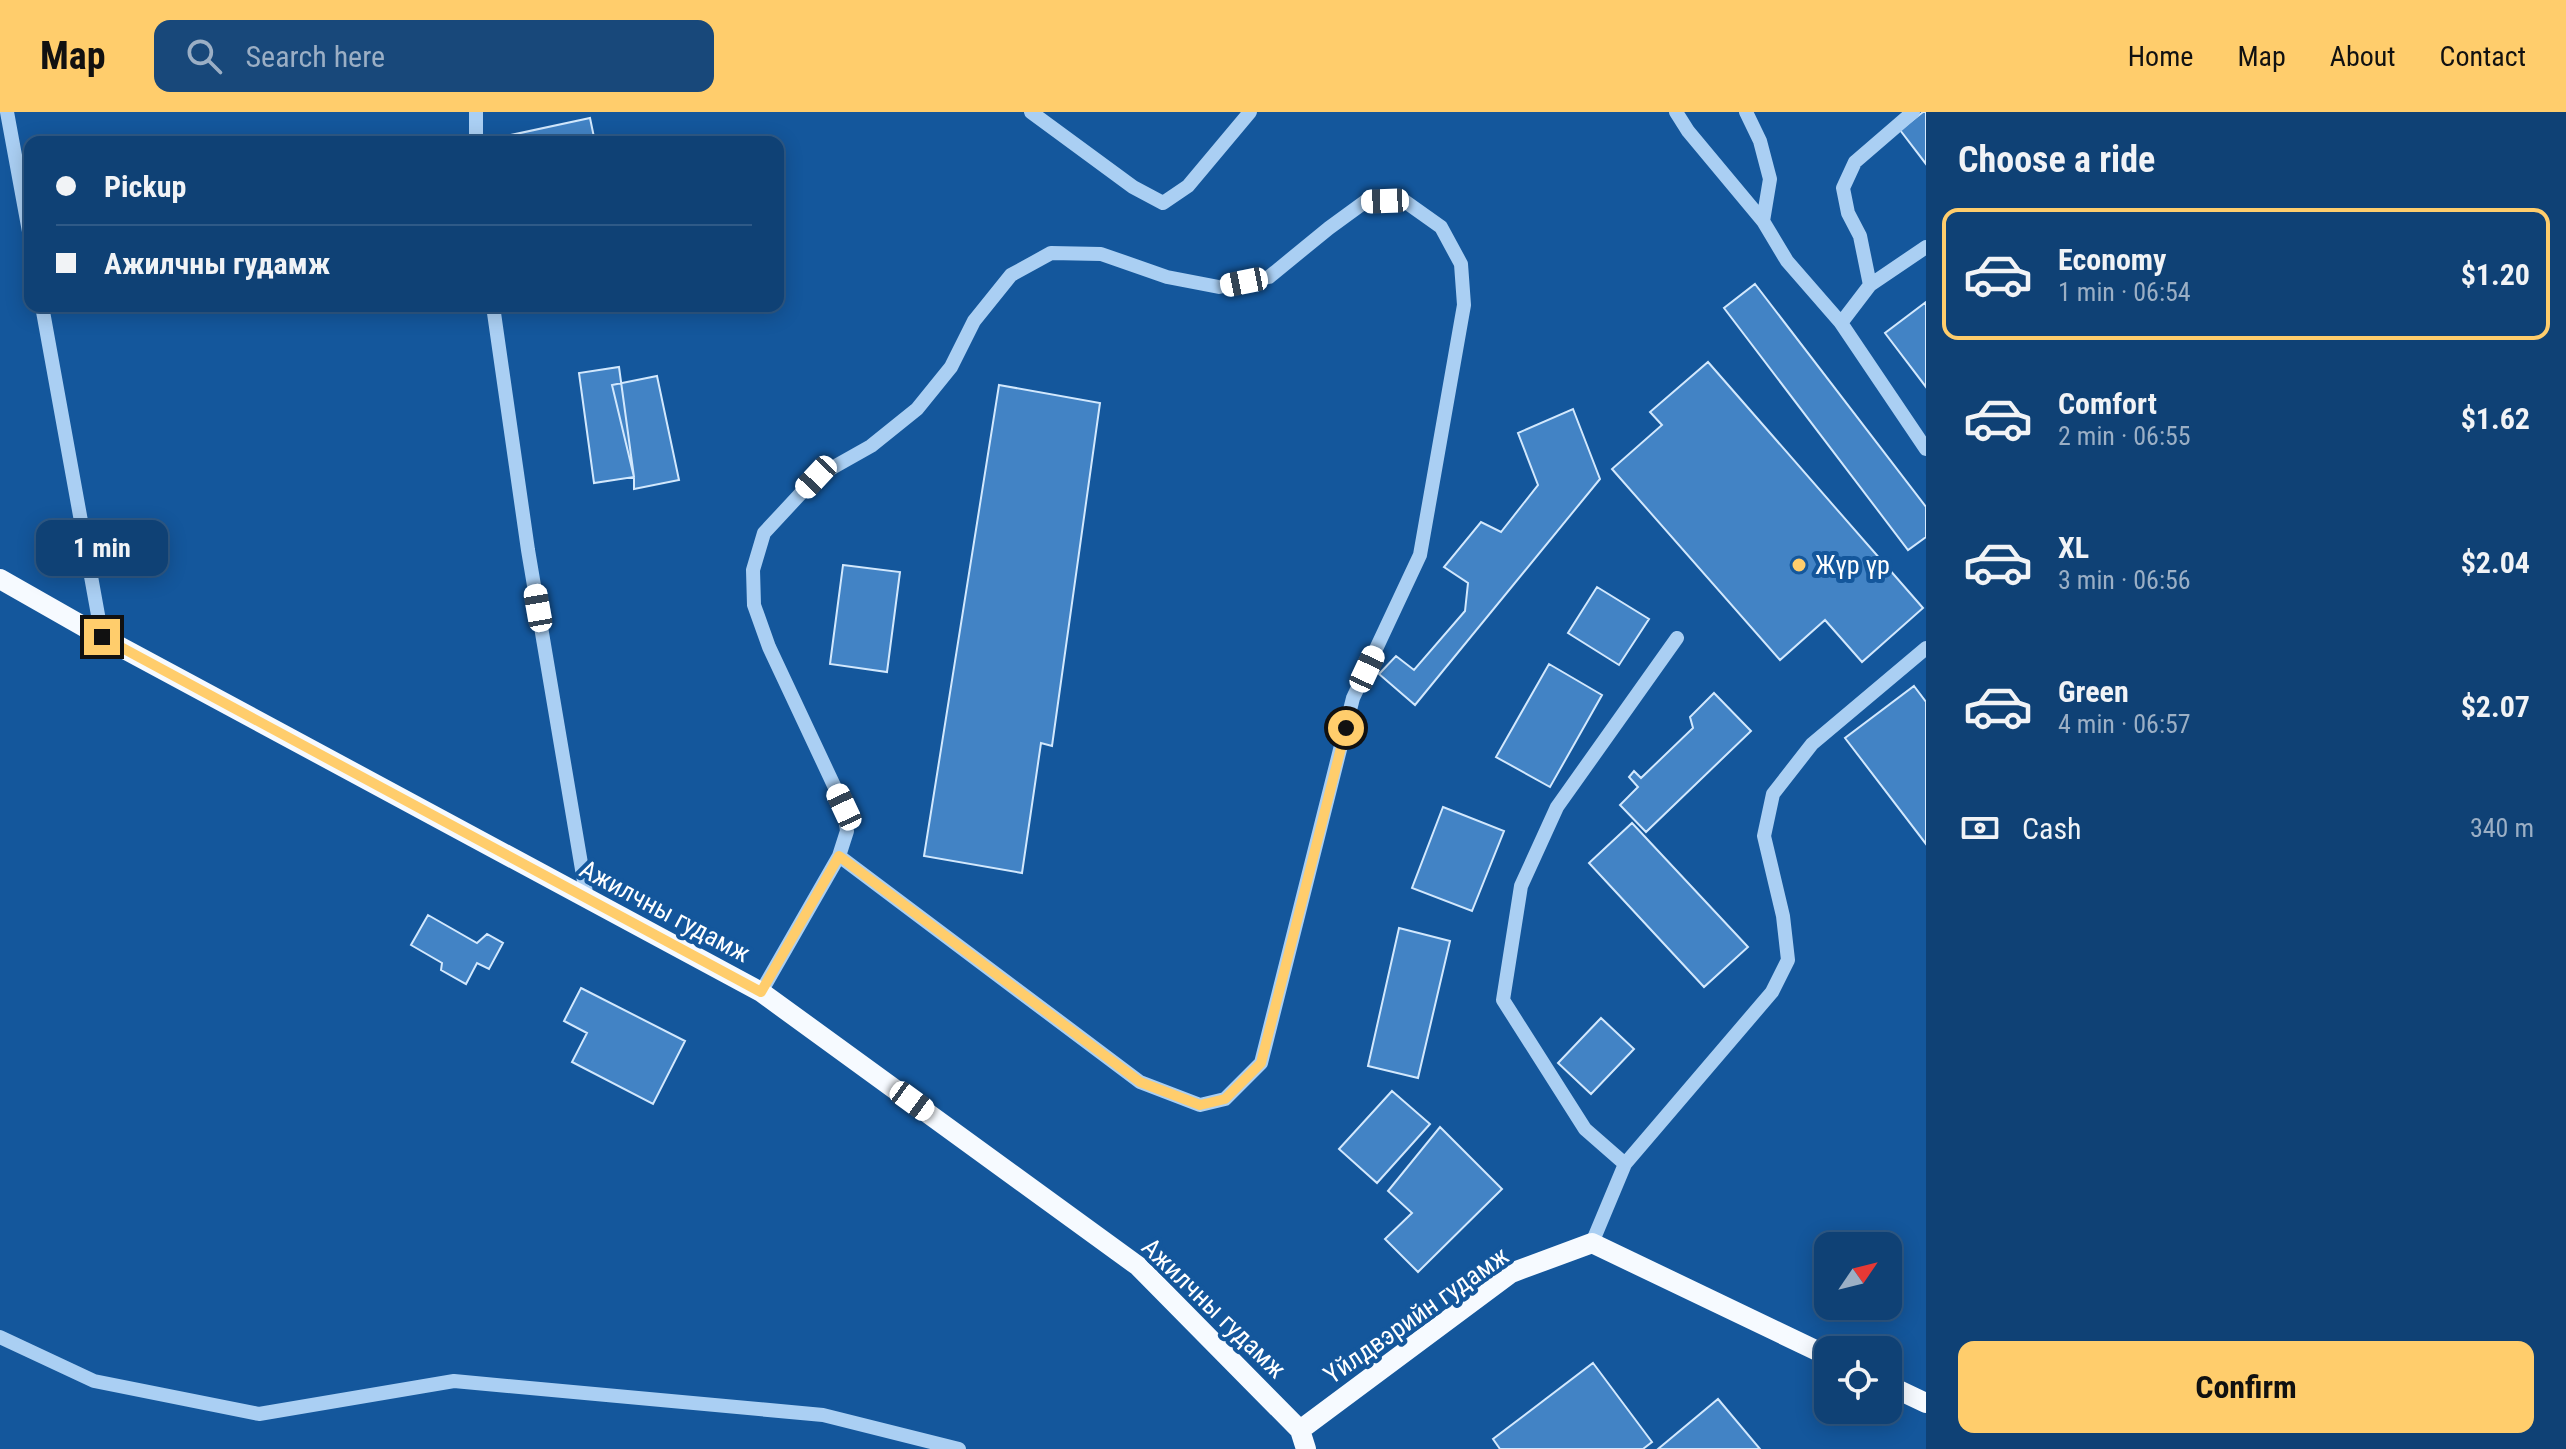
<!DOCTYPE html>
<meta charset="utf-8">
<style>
:root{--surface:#0f4175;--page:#18487a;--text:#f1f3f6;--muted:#9bafc5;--line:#2f5a87;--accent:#ffcd6c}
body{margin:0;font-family:"Roboto Condensed",sans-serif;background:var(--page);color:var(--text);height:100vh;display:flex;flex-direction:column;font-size:30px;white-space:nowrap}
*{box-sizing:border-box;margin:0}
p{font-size:26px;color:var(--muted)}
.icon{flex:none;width:44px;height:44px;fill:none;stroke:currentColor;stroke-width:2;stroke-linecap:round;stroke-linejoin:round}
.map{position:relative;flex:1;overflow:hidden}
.sheet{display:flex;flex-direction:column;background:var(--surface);width:640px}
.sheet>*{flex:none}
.guide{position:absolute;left:24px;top:24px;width:760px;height:176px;border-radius:16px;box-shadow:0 4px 20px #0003,0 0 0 2px var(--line);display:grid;align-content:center;height:176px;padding:0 32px;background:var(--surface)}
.needle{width:52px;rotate:55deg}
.buttons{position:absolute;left:1814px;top:1120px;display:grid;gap:16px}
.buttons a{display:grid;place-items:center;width:88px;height:88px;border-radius:16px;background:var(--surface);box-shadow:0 4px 20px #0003,0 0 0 2px var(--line);font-size:40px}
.end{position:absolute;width:36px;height:36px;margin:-18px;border:10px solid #ffcd6c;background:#111;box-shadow:0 0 0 4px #111}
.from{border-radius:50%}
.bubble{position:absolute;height:56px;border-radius:16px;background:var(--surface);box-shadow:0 4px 20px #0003,0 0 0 2px var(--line);font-size:26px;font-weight:700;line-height:56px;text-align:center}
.car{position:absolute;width:24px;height:48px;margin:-24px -12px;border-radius:10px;box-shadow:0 0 6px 2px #0007;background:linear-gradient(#fff 24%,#345 0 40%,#fff 0 76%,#345 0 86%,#fff 0)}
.guide b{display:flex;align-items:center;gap:28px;height:76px;font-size:30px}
.guide b+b{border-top:2px solid var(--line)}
.guide i{width:20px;height:20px;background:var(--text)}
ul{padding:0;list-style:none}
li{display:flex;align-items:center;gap:24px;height:132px;margin:0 16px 12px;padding:0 16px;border:4px solid transparent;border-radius:16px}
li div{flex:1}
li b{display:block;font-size:30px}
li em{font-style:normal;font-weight:700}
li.active{border-color:var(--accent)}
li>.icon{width:72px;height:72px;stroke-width:1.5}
h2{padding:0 32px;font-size:36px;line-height:96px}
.pay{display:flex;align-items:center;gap:20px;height:88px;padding:0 32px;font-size:30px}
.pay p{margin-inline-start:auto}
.cta{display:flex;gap:16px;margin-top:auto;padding:16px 32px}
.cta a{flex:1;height:92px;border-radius:16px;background:var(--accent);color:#111;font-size:32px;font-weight:700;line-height:92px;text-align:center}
header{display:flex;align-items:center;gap:48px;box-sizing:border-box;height:112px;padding:0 40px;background:var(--accent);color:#111}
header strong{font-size:38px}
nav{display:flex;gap:44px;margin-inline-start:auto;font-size:28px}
.search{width:560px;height:72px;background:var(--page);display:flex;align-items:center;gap:20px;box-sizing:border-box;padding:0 28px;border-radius:16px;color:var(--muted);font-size:30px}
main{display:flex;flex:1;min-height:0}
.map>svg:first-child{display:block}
</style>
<header>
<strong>Map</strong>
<div class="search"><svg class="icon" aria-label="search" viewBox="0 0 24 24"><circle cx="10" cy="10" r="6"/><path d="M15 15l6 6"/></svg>Search here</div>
<nav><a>Home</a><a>Map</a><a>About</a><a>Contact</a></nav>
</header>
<main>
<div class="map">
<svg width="1926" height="1337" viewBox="0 0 1926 1337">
<rect width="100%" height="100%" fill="#14579c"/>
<!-- building -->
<path fill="#4283c5" stroke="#d2e8fd" stroke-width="2" d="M1923 0H1926V52L1900 18Z
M590 6 595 30H483V29Z
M1755 172 1926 395V425L1908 438 1724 196Z
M1926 190V275L1885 221Z
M1708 250 1923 496 1862 550 1825 508 1780 548 1612 357 1662 313 1650 300Z
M619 255 634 365 594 371 579 261Z
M657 264 679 368 634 377V365L612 273Z
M999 273 1100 291 1052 634 1041 631 1022 761 924 744Z
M1573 297 1600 367 1415 593 1379 562 1396 544 1414 558 1465 499 1468 471 1444 455 1481 410 1501 420 1538 373 1518 321Z
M843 453 900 460 887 560 830 552Z
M1597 475 1649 507 1619 553 1568 521Z
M1549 552 1602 583 1550 675 1496 645Z
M1914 574 1926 590V732L1845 626Z
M1714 581 1751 619 1646 720 1620 693 1638 675 1629 665 1634 659 1641 666 1693 616 1690 605Z
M1443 695 1504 719 1472 799 1412 776Z
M1632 711 1748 835 1704 875 1589 751Z
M428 803 477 831 487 822 503 831 489 857 477 851 466 872 441 858 442 851 411 833Z
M1399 816 1450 829 1418 966 1368 954Z
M581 876 685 929 653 992 572 950 587 921 564 909Z
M1601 906 1634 937 1591 982 1558 951Z
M1392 979 1430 1012 1377 1071 1339 1037Z
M1440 1015 1502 1077 1418 1160 1385 1127 1412 1101 1388 1079Z
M1593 1251 1652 1330 1643 1337H1500L1493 1327Z
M1718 1287 1760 1337H1658Z"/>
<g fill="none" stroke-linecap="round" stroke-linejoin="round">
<!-- minor -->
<path stroke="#aacff3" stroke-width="14" d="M7 0 30 125
M476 0V30
M1031 0 1133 75 1163 91 1188 74 1250 0
M1676 0 1688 19 1763 109 1787 149 1841 211 1926 337
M1746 0 1760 29 1770 67 1763 109
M1870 173 1926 135
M42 194 102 525
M493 194 528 438 587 787
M1841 211 1870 173 1860 124 1848 101 1843 76 1855 50 1913 0
M761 880 839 744 847 719 844 695 769 535 754 493 753 458 764 421 816 365 871 334 917 297 951 255 974 209 1011 163 1051 141 1101 142 1167 165 1219 175 1269 165 1329 116 1366 89 1403 88 1441 115 1461 152 1464 193 1420 443 1353 586 1261 951 1225 987 1200 993 1140 970 839 744
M1625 1052 1585 1017 1503 888 1521 774 1557 695 1677 526
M1592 1131 1625 1052 1772 880 1788 848 1783 804 1764 724 1773 682 1812 632 1926 536
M0 1225 94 1269 259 1302 454 1269 823 1303 959 1337"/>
<!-- major -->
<path stroke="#f6faff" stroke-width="20" d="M0 467 102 525 761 880 1138 1154 1300 1318 1306 1337
M1888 1273 1926 1291
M1300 1318 1511 1161 1592 1131 1828 1244"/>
</g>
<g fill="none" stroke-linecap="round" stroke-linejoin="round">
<!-- route -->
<path stroke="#ffcd6c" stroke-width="10" d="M102 525 761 880 839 744 1140 970 1200 993 1225 987 1261 951 1346 616"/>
</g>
<!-- markers -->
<circle fill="#ffcd6c" stroke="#14579c" stroke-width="3" cx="1799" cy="453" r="8"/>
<g text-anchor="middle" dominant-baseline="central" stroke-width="8" stroke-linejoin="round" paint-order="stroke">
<!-- poi labels -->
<g font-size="26" fill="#fff" stroke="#14579c" text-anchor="start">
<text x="1815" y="453">Жүр үр</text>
</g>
<!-- street labels -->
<g font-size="26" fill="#fff" stroke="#14579c">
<text transform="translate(665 799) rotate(28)">Ажилчны гудамж</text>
<text transform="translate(1214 1196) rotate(44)">Ажилчны гудамж</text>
<text transform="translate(1416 1203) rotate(-35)">Yйлдвэрийн гудамж</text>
</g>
</g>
</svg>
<div class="buttons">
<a><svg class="needle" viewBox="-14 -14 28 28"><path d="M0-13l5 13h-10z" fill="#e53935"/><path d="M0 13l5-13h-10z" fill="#9bafc5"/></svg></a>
<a><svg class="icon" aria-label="locate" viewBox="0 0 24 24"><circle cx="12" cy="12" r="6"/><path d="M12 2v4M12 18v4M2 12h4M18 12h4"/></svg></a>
</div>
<i class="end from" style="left:1346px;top:616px"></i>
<i class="end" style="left:102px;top:525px"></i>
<div class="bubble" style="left:36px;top:408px;width:132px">1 min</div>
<i class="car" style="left:1385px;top:89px;rotate:268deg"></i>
<i class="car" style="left:1244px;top:170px;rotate:259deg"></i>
<i class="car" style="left:816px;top:365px;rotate:223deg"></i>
<i class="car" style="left:538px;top:496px;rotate:350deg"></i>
<i class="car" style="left:1367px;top:557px;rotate:25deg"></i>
<i class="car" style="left:844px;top:695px;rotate:335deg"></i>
<i class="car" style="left:912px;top:989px;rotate:126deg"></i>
<div class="guide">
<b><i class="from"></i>Pickup</b>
<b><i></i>Ажилчны гудамж</b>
</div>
</div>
<section class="sheet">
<h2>Choose a ride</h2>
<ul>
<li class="active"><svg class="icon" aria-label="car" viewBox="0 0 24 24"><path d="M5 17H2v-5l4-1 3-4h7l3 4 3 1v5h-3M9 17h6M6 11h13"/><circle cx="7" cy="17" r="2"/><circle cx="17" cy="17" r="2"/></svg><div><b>Economy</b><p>1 min · 06:54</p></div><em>$1.20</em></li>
<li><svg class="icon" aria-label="car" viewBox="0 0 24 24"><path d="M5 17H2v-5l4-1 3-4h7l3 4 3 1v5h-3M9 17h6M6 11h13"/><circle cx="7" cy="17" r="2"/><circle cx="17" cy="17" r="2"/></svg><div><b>Comfort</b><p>2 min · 06:55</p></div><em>$1.62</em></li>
<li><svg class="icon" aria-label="car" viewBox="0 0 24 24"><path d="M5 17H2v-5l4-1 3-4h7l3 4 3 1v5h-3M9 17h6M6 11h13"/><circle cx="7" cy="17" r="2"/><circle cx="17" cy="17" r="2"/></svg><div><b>XL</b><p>3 min · 06:56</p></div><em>$2.04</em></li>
<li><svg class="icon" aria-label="car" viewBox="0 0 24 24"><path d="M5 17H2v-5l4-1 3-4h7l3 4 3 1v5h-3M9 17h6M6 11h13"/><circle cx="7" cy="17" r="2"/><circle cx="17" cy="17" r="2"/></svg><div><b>Green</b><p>4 min · 06:57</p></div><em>$2.07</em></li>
</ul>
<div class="pay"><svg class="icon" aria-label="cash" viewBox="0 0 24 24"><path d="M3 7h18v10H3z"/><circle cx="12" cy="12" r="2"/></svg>Cash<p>340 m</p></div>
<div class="cta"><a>Confirm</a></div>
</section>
</main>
